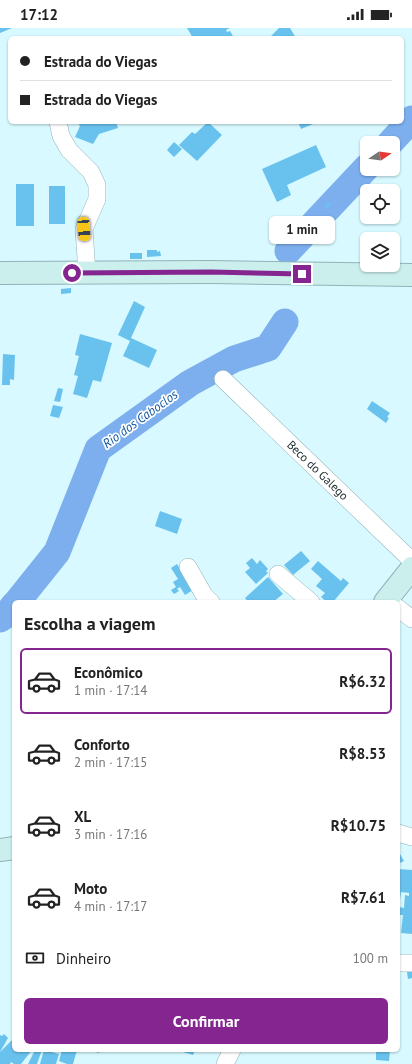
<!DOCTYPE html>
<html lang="pt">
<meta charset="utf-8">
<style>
:root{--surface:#fff;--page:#f2f2f2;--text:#222;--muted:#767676;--line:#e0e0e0;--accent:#842590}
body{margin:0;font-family:"PT Sans",sans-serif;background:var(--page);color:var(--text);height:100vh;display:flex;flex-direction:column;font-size:15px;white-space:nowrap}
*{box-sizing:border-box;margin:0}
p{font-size:13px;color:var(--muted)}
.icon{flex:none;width:22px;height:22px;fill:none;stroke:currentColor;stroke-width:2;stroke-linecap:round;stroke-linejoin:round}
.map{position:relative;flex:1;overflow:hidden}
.side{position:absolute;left:12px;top:572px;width:388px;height:452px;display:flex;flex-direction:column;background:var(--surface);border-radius:6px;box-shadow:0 1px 3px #0004}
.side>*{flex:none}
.hud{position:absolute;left:8px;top:8px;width:396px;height:88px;border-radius:6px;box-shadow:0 1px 3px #0004;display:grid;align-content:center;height:88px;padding:0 12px;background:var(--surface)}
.needle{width:26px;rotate:77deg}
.tools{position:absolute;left:360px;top:108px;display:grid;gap:8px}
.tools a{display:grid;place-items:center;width:40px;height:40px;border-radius:6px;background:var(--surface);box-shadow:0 1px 3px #0004;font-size:20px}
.end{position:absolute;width:18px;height:18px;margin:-9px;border:5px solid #842590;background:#fff;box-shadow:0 0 0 2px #fff}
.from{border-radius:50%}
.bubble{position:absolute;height:28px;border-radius:6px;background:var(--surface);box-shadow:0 1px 3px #0004;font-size:13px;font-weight:600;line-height:28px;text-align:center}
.car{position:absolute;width:12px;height:24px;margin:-12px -6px;border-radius:5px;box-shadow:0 0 3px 1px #0007;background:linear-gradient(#f5c518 24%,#345 0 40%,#f5c518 0 76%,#345 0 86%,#f5c518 0)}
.hud b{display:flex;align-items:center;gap:14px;height:38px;font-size:15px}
.hud b+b{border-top:1px solid var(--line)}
.hud i{width:10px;height:10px;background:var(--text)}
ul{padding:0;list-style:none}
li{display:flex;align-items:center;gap:12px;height:66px;margin:0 8px 6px;padding:0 4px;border:2px solid transparent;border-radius:6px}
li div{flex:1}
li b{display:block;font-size:15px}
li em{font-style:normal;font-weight:600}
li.current{border-color:var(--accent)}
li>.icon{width:36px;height:36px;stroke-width:1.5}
h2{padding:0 12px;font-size:18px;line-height:48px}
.pay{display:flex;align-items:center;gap:10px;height:44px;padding:0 12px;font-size:15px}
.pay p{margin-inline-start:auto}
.cta{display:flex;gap:8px;margin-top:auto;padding:8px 12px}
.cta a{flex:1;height:46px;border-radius:6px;background:var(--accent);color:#fff;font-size:16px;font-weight:600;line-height:46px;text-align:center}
.status{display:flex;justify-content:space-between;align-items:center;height:28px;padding:0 20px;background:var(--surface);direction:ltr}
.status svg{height:11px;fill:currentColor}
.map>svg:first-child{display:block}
</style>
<div class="status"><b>17:12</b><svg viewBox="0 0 49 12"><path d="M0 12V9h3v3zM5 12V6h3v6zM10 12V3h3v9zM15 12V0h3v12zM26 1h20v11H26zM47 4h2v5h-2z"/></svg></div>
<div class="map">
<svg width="412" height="1036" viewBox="0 0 412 1036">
<rect width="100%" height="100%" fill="#d7f9ff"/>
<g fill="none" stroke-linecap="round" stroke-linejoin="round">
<!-- river -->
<path stroke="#7dafee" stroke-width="27" d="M390 115 412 91
M288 223 367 139
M17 574 57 524 98 421 190 355 234 331 268 320 285 294
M0 591 6 587 14 577"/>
</g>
<!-- building -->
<path fill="#69c2ee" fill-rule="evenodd" d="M0 0H12L0 5Z
M187 0H230L226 2 227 4 230 3 234 10H193Z
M279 0H290L296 10H269Z
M80 94H116L118 100 99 106 93 116 75 109 80 98 79 97Z
M208 94 222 107 197 133 179 117 192 104 195 106Z
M298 94H318L301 101Z
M174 114 182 121 174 129 167 122Z
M316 117 326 139 287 157 291 167 277 174 262 141Z
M16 156H34V198H16Z
M49 158H65V196H49Z
M330 175 331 178 325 180V176Z
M147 222H157V224L160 223 161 228 147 229Z
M130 225H142V231H130Z
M71 260V265L61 266V261Z
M134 273 145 279 131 310 157 322 149 340 123 328 130 313 118 307Z
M80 306 112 315 101 354 93 352 87 370 73 366 78 348 74 347 79 328 75 327Z
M3 326 15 327 14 352 10 351V357H2Z
M58 360 63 361 60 374 54 373Z
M372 373 390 385 387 389 389 390 386 395 367 381Z
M53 377 63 379 59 390 50 388Z
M160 483 182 491 177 506 155 498Z
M301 523 310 533 293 547 284 537Z
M252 530 257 536 260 532 268 541 266 543 268 545 256 556 245 544 250 540 246 535Z
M318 533 341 553 343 550 349 555 333 574H327L321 569 325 565 316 558 322 551 311 541Z
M177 536 193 562 185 567 180 559 177 561 179 563 174 566 171 562 176 559 173 554 178 551 171 540Z
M268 549 283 566 273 574H248L245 570Z
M400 826 404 833 398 836V827Z
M398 841 412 842V906L401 905 403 887H398ZM401 864 409 865V868L405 867 404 880 399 879Z
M407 944H412V950L408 951Z
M4 1006 8 1010 0 1024V1007L2 1008Z
M14 1010V1022H32L21 1036H14L11 1034 10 1036H0V1024Z
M35 1022H42L37 1036H28Z
M44 1022 59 1026 56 1036H40Z
M62 1022H77L73 1036H67L59 1033Z
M90 1022H100L99 1025Z
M176 1022H195L193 1027Z
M376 1022H390L389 1033 376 1032Z"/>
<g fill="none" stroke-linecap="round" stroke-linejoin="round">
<defs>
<path id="street" d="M58 94 61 108 69 122 91 144 97 157V171L84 201 87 245
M223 351 412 533
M188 539 204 567 211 574
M278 546 311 574
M398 580 412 591
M398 805 412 809
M398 935H412
M225 1036 232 1022"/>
<path id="secondary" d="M0 245 211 244 412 247
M385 574 412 540
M0 822 14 820"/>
</defs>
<!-- street casing -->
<use href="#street" stroke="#92b2b8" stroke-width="18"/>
<!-- secondary casing -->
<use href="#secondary" stroke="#92b2b8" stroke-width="24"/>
<!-- street -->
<use href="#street" stroke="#fff" stroke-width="17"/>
<!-- secondary -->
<use href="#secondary" stroke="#caefec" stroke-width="22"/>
</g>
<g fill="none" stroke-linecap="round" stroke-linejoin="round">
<!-- route -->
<path stroke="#842590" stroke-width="5" d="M72 245 211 244 302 246"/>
</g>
<g text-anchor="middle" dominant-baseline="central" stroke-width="3.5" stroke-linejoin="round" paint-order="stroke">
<!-- street labels -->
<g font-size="12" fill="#253234" stroke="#fff">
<text transform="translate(318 442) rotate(44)">Beco do Galego</text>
</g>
<!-- water labels -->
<g font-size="13" font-style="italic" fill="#0f549e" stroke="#fff">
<text transform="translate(140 391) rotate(-36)">Rio dos Caboclos</text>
</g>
</g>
</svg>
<div class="tools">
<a><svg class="needle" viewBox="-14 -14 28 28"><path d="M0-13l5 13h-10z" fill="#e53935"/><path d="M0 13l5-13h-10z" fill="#767676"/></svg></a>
<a><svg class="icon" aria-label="locate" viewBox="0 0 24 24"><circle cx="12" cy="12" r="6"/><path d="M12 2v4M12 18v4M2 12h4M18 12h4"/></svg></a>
<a><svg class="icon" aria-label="layers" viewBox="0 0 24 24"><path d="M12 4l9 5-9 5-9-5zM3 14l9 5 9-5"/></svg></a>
</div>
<i class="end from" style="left:72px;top:245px"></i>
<i class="end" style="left:302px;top:246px"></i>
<div class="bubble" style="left:269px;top:188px;width:66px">1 min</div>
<i class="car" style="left:84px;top:201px;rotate:176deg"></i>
<div class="hud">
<b><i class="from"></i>Estrada do Viegas</b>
<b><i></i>Estrada do Viegas</b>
</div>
<section class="side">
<h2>Escolha a viagem</h2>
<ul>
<li class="current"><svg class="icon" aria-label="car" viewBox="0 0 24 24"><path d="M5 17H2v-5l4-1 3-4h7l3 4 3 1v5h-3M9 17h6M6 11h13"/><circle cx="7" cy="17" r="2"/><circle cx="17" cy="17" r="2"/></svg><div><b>Econômico</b><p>1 min · 17:14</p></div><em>R$6.32</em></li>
<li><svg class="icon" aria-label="car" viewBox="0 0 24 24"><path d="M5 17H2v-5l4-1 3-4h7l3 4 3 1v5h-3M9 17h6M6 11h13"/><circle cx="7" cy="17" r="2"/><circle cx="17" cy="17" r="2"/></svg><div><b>Conforto</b><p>2 min · 17:15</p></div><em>R$8.53</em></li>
<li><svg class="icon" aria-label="car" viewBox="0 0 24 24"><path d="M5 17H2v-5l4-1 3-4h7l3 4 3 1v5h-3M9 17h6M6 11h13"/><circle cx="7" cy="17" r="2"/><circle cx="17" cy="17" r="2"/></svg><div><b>XL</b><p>3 min · 17:16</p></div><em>R$10.75</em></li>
<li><svg class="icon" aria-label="car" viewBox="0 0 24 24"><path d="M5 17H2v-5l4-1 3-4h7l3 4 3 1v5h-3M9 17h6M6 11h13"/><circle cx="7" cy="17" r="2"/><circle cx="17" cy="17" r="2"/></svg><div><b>Moto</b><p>4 min · 17:17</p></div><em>R$7.61</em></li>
</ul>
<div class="pay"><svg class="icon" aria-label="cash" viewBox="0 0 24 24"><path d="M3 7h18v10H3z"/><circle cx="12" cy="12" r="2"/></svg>Dinheiro<p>100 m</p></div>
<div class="cta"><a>Confirmar</a></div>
</section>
</div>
